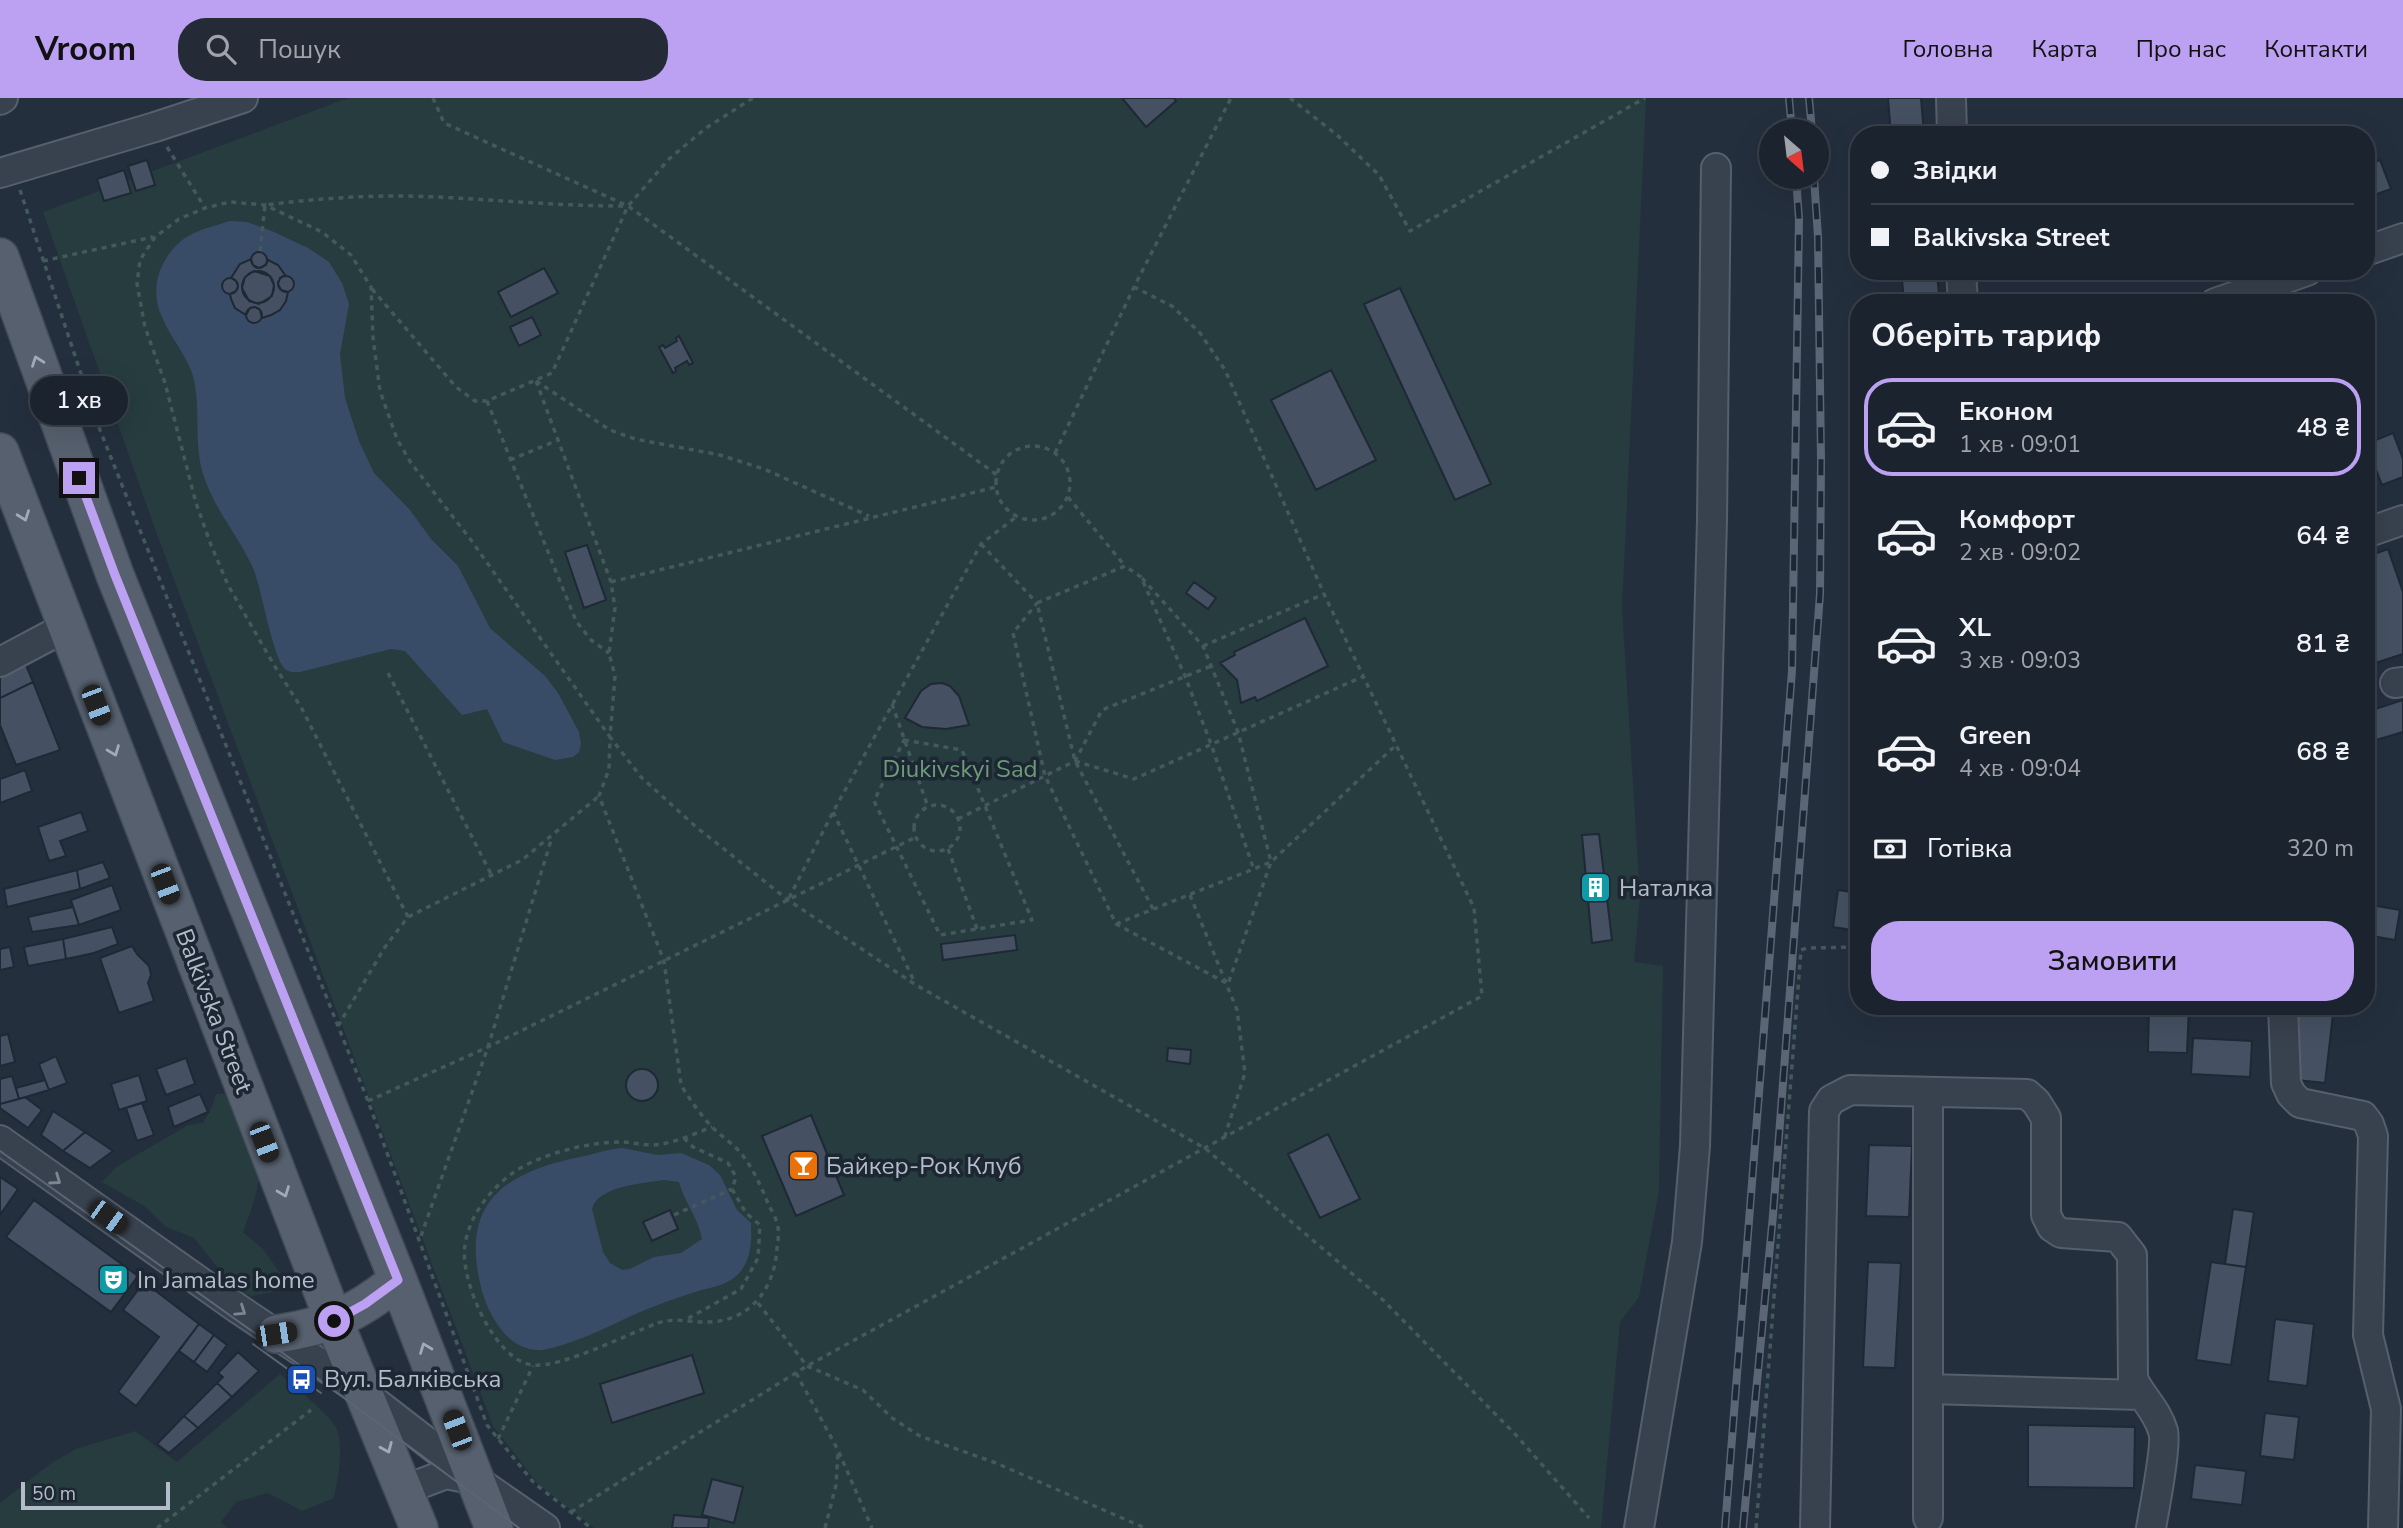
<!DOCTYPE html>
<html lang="uk">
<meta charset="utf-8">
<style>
:root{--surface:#1b232e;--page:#242b36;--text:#f1f3f6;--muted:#a0a4aa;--line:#39404a;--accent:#bca0f2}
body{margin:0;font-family:"Nunito Sans",sans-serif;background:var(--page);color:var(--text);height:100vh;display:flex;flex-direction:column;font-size:26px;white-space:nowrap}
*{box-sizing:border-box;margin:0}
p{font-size:23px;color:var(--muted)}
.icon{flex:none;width:38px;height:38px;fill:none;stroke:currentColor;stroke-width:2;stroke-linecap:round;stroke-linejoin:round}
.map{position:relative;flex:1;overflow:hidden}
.sheet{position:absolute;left:1850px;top:196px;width:525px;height:721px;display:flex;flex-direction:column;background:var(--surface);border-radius:28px;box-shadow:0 7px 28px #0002,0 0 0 2px var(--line)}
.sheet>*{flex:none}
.top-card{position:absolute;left:1850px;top:28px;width:525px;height:154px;border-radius:28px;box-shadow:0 7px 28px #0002,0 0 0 2px var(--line);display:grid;align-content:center;height:154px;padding:0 21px;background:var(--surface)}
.needle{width:46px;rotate:152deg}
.tools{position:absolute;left:1759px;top:21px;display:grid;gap:14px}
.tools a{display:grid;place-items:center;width:70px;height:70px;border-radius:50%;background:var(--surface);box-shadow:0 7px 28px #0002,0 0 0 2px var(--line);font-size:35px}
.scale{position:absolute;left:21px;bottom:18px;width:149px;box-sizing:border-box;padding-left:7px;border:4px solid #b4bcc9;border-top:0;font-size:19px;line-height:24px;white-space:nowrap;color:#b4bcc9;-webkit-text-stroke:5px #1d2633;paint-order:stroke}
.end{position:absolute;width:32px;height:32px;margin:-16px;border:9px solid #bca0f2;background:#111;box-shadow:0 0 0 4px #111}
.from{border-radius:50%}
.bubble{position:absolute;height:49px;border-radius:24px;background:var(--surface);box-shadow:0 7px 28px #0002,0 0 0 2px var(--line);font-size:23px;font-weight:600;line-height:49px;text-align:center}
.car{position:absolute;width:21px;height:42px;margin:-21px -10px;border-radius:9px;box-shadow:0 0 5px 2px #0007;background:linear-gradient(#222 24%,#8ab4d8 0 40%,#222 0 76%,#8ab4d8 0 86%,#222 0)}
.top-card b{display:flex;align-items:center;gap:24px;height:66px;font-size:26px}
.top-card b+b{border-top:2px solid var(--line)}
.top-card i{width:18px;height:18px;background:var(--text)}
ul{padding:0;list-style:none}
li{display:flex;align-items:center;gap:21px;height:98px;margin:0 14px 10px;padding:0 7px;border:4px solid transparent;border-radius:28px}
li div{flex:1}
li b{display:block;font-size:26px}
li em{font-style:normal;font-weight:600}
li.active{border-color:var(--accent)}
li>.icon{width:63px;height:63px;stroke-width:1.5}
h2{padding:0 21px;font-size:32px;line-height:84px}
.pay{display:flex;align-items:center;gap:18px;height:77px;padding:0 21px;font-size:26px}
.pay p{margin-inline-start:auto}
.button{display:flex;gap:14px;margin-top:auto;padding:14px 21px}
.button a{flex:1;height:80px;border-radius:28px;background:var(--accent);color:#111;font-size:28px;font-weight:600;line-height:80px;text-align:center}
header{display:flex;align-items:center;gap:42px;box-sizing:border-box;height:98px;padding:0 35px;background:var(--accent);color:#111}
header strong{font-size:33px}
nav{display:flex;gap:38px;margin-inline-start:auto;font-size:24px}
.search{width:490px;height:63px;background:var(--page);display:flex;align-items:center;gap:18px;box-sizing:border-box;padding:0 24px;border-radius:28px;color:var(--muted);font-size:26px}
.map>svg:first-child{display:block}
</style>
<header>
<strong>Vroom</strong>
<div class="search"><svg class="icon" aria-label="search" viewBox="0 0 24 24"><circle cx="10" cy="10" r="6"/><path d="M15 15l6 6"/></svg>Пошук</div>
<nav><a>Головна</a><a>Карта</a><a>Про нас</a><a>Контакти</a></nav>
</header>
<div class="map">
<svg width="2403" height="1430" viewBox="0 0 2403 1430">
<rect width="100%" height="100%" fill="#242f3e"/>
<!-- green -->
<path fill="#263c3f" d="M348 0H1646L1622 510 1640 799 1634 864 1663 868 1659 1093 1639 1199 1620 1224 1601 1430H594L538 1386 493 1328 155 431 43 114Z
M216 996H228L240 1010 241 1037C246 1042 253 1047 256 1053 266 1077 251 1112 243 1134L263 1151 280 1175 273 1194 252 1198 237 1194 194 1140 166 1129 146 1109 102 1084 116 1069 188 1027 203 1025 212 1009Z
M280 1276C293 1288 334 1319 338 1334 343 1356 338 1379 334 1400L302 1413 268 1395 236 1404 221 1424 227 1430H0V1405L50 1366 76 1351 135 1333 177 1364Z"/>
<!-- water -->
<path fill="#394c67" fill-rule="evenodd" d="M230 123 247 124 274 134 308 150 329 164 342 185 349 206 340 256 345 300 359 343 374 375 410 412 431 441 458 468 490 530 545 578 558 595 579 634 581 646 579 654 573 659 555 662 503 644 487 611 462 617 405 553 391 551 300 574C295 574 289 575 285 571 272 558 262 491 253 470 238 437 214 411 203 376 193 343 202 308 192 275 185 255 170 239 162 219 149 192 159 162 181 143 194 132 215 128 230 123Z
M622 1050 658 1057 681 1055 709 1067 720 1077 737 1112 751 1125C752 1145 751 1166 735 1179 723 1189 709 1189 695 1194 679 1199 662 1205 645 1212 614 1225 584 1242 552 1250 541 1253 531 1253 521 1248 502 1240 487 1212 482 1193 459 1107 501 1075 580 1059 595 1056 608 1051 622 1050ZM664 1082 679 1084C685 1106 698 1119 702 1141L681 1155 654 1159 630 1171 622 1172 610 1165 603 1154 592 1111C597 1088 645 1085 664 1082Z"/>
<!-- building -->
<path fill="#455162" stroke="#1f2835" stroke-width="2" fill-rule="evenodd" d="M1122 0H1174L1176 3 1146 29Z
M1888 0H1921L1924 37H1891Z
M147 62 155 87 136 93 128 68Z
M2380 62 2391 91 2366 100V67Z
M124 72 131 95 104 103 97 81Z
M251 162a8 8 0 1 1 16 0a8 8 0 1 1-16 0Z
M251 161 253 167 259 170 266 167 268 162 278 167 285 177 280 180 278 186 281 192 288 194 286 203 280 212 271 217 262 220 260 212 255 209 250 210 246 217 235 210 231 201 230 196 236 193 238 188 236 183 231 180 240 166ZM254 173 270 178 274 187 272 198 259 206 249 203 242 190 245 179Z
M544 170 558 195 511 219 498 194Z
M242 189a16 16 0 1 1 32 0a16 16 0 1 1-32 0Z
M1937 177 1940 205H1904L1902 181Z
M278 186a8 8 0 1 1 16 0a8 8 0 1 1-16 0Z
M222 188a8 8 0 1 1 16 0a8 8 0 1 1-16 0Z
M1400 190 1491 386 1455 402 1364 206Z
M246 217a8 8 0 1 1 16 0a8 8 0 1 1-16 0Z
M532 219 541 237 519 248 510 229Z
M679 238 693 265 689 267 687 263 675 270 676 273 673 275 659 249 663 247 665 250 677 243 676 240Z
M1331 272 1376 362 1316 392 1271 302Z
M2393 335 2403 361V379L2382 387 2366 346Z
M587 447 606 502 584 510 565 454Z
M2388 451 2403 494V556L2366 568V459Z
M1194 484 1216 500 1208 511 1186 495Z
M1305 520 1328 568 1257 603 1255 599 1241 605 1237 582 1220 565 1235 557 1234 554Z
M24 562 33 584 0 600V575Z
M33 584 60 652 16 667 0 627V600Z
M942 585 950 588 959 598 969 627 946 631 922 629 905 620 921 593 931 586Z
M2403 602V634L2366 645V614Z
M25 672 32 693 0 705V681Z
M81 714 88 733 60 743 66 758 49 763 38 729Z
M1599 736 1612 842 1592 845 1582 737Z
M103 764 110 780 80 791 77 772Z
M77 772 80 791 7 809 4 791Z
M112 787 121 812 79 827 71 802Z
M1838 792 1858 795V833L1833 829Z
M2366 806 2400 812 2395 842 2366 837Z
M73 809 79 827 32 834 28 819Z
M112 829 118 846 94 855 66 861 63 841Z
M1015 837 1017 852 943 862 941 846Z
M63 841 66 861 28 868 24 849Z
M132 848 137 856 149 868 151 877 148 885 154 903 119 915 100 860Z
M10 849 14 869 0 872V851Z
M2149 908H2189L2187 955 2148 954Z
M2297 908H2334L2325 985 2287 981Z
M8 936 15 964 0 968V938Z
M2193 940 2252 943 2250 979 2191 976Z
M1168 950 1191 952 1190 966 1167 963Z
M56 958 67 985 49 992 39 966Z
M186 960 195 986 166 997 156 971Z
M626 987a16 16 0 1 1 32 0a16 16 0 1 1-32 0Z
M139 977 147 1003 119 1012 111 986Z
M12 978 19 1001 0 1006V981Z
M45 982 49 992 19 1001 16 990Z
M200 996 208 1014 174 1029 168 1009Z
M25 999 42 1012 28 1030 0 1010V1006Z
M142 1005 154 1037 137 1043 126 1010Z
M53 1013 85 1034 63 1053 41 1037Z
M811 1017 844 1097 796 1118 762 1038Z
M85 1034 113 1053 90 1070 63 1053Z
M1328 1036 1360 1101 1320 1120 1288 1056Z
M1869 1047 1912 1048 1909 1119 1866 1118Z
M0 1079 18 1091 0 1117Z
M34 1102 138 1178 111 1214 6 1139Z
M2233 1111 2254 1114 2246 1169 2225 1166Z
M670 1112 678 1131 652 1143 643 1124Z
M1868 1164 1901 1165 1895 1270 1863 1269Z
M2211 1164 2246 1169 2231 1267 2196 1262Z
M144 1184 199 1226 136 1308 118 1294 159 1239 123 1212Z
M2275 1221 2314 1226 2307 1288 2268 1283Z
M199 1226 214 1237 194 1264 179 1253Z
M214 1237 227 1247 207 1274 194 1264Z
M238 1254 259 1273 232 1299 217 1285 223 1279 218 1275Z
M692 1257 704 1295 612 1325 600 1286Z
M217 1285 232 1299 198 1330 184 1318Z
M2265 1315 2299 1319 2294 1362 2260 1358Z
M184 1318 198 1330 169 1355 157 1346Z
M2028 1327 2135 1329 2134 1390 2028 1389Z
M2195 1367 2246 1373 2242 1407 2191 1401Z
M712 1381 743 1389 734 1425 702 1417Z
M674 1417 709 1420 708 1430H672Z"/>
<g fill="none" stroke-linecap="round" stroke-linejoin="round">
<defs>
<path id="minor" d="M1951 0 1952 37
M0 2 3 0
M0 75 155 29 243 0
M2366 153 2403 140
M1961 173 1963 205
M2215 205 2307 173
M2366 435 2403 422
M0 564 66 529
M2395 585 2403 584
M2283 908 2286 985 2291 996 2300 1005 2363 1018 2369 1026 2373 1038 2368 1237 2386 1311 2383 1430
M0 1042 237 1210 361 1293 476 1382 545 1430
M1929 1291 2141 1297
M404 1392 446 1376 476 1382
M1928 1420V994
M1639 1430 1687 1144 1695 1048 1712 422 1716 70
M1815 1430 1824 1013 1831 1002 1850 992 2027 996 2036 1004 2046 1020V1117L2052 1129 2061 1135 2118 1139 2132 1157 2133 1281C2142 1300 2157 1312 2163 1333 2167 1345 2154 1413 2151 1430"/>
<path id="major" d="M0 159 115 477 398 1182 494 1430
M0 354 334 1223 419 1430
M276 1236C329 1228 356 1216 398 1182"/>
</defs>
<!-- minor casing -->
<use href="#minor" stroke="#565f6c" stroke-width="32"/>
<!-- major casing -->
<use href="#major" stroke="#414a57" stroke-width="40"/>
<!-- path -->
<path stroke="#44595c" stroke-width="3.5" stroke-dasharray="5 5" stroke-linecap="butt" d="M433 0 444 25 628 108 997 377
M1290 0 1337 37 1379 77 1410 133 1645 0
M167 49 205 110
M20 92 98 327 368 1003 487 1327 534 1385 591 1430
M260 153 265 107C322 100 379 96 436 99 499 102 562 108 624 108
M43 163 153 139
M372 191 456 289 475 303H487L552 275 628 108 669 61 706 30 753 0
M536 283 611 484 615 510 609 555 615 578 610 639 641 679 695 728 788 802 916 887 1206 1051 1383 1202 1515 1336 1589 1420
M536 283 610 332 635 341 720 357 764 371 869 418
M487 303 576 523 591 542 609 555
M996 385a37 37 0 1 1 74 0a37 37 0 1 1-74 0Z
M1055 355 1134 189 1231 0
M510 362 558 342
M1068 399 1125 468
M981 446 1037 505 1013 535 1045 678 1116 826 1228 886 1271 764 1238 634 1203 548 1141 479
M611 484 996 389
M1203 548 1324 496
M388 575 492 778
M892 606 928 709
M904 642 962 652 1032 822 940 837 874 703Z
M1075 663 1134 681 1364 578
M914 730a23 23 0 1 1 46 0a23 23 0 1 1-46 0Z
M833 714 915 885
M958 721 1075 663 1102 612 1211 568
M948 751 977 831
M1190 797 1237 912 1245 975 1224 1041
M789 800 833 714 981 446 1016 419
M1153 811 1075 663 1037 505 1125 468 1141 479 1185 578 1211 646 1254 772
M408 819 302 611 274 567 228 487 211 447 196 405 165 285 145 229 137 186 140 162 155 139 179 121 205 110 230 104 265 107 322 134 351 157 371 189 373 240 380 293 397 341 411 365 471 442 610 639 609 671 599 698 664 863 681 987C690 1002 700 1016 712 1029 722 1039 735 1047 743 1058 754 1072 761 1089 768 1105 771 1112 777 1121 778 1129 779 1136 778 1144 777 1150 775 1189 752 1222 710 1224 693 1225 675 1219 658 1225 627 1236 562 1270 533 1267 494 1263 459 1180 465 1147 469 1119 488 1094 510 1077 536 1057 587 1044 620 1044 634 1044 648 1049 662 1046 679 1043 696 1035 712 1029
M1116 826 1271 764 1396 647
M338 928 385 849 408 819 522 762 599 698
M368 1003 488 949 916 739
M684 1040 693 1049 728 1065 736 1079 732 1091 746 1115 760 1127 758 1160 741 1191 687 1221
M674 1117 732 1091
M421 1138 488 949 552 739
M758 1205 807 1268 863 1292 892 1320 920 1338 996 1365 1145 1430
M796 1275 838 1352 872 1430
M498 1341 533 1268
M571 1414 807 1268 1482 898 1474 810 1324 496 1225 272 1200 235 1172 208 1134 189
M157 1430 311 1312
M825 1430 836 1387 838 1354
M1756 1430 1801 852 1807 850 1858 849"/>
<!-- minor -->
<use href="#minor" stroke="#38414e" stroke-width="28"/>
<!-- major -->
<use href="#major" stroke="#56606e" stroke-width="37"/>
<!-- tram -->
<path stroke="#5a6575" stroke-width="2" d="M0 1053 305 1271 519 1430
M253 1246 321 1295"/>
<defs>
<path id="rail" d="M1789 0 1792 33
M1809 0 1812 33
M1725 1430 1792 573 1799 121 1796 79
M1743 1430 1773 1117 1820 496 1821 361 1818 139 1814 79"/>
</defs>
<!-- rail casing -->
<use href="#rail" stroke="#5a6575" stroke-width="8"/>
<!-- rail -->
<use href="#rail" stroke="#1d2633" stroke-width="5" stroke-dasharray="16" stroke-linecap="butt"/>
</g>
<!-- one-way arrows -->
<defs><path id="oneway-chevron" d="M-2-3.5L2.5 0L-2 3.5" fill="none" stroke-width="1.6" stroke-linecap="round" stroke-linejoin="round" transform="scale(1.75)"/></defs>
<g stroke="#a1aab7">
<use href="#oneway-chevron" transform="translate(37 263) rotate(-110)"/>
<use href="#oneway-chevron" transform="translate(24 418) rotate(70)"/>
<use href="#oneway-chevron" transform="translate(114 653) rotate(69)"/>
<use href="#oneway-chevron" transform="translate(284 1094) rotate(69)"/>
<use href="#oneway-chevron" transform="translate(425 1250) rotate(-111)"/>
<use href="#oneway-chevron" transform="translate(387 1350) rotate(67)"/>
</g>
<g stroke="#7c8592">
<use href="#oneway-chevron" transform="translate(56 1082) rotate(35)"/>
<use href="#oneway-chevron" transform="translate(241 1213) rotate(34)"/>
</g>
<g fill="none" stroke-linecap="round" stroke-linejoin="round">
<!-- route -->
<path stroke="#bca0f2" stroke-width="9" d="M79 380 115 477 398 1182 365 1206 334 1223"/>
</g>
<!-- icons -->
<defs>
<symbol id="building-square" viewBox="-11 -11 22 22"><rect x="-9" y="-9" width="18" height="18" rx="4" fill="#0f9aa8" stroke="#1d2633"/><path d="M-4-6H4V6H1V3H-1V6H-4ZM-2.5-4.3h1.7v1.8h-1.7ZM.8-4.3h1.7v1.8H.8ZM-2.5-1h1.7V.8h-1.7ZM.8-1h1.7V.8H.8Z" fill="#fff"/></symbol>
<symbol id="bar-square" viewBox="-11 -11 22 22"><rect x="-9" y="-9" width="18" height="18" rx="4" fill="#e8710a" stroke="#1d2633"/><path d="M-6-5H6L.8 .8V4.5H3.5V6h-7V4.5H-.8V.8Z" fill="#fff"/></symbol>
<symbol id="theatre-square" viewBox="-11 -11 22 22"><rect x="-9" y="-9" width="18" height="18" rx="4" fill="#0f9aa8" stroke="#1d2633"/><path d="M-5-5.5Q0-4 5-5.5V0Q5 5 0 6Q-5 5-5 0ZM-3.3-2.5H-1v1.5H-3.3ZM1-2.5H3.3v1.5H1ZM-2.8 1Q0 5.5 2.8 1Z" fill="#fff"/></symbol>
<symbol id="bus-square" viewBox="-11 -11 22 22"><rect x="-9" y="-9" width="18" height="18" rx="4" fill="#1a4fb4" stroke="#1d2633"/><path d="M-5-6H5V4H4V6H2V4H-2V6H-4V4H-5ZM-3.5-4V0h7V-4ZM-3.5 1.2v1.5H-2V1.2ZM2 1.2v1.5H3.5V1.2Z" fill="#fff"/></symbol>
</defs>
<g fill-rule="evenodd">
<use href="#building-square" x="1578" y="772" width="35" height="35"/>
<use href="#bar-square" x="786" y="1050" width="35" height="35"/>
<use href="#theatre-square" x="96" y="1164" width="35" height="35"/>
<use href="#bus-square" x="284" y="1264" width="35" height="35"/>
</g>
<g text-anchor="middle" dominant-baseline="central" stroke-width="7" stroke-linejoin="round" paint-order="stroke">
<!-- park labels -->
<g font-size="24" fill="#6b9a76" stroke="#1d2633">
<text x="960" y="671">Diukivskyi Sad</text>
</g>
<!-- poi labels -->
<g font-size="24" fill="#b4bcc9" stroke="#1d2633" text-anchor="start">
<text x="1619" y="790">Наталка</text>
<text x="826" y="1068">Байкер-Рок Клуб</text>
<text x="137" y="1182">In Jamalas home</text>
<text x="324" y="1281">Вул. Балківська</text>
</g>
<!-- street labels -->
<g font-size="24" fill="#b4bcc9" stroke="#1d2633">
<text transform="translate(214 913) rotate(69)">Balkivska Street</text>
</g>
</g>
</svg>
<div class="tools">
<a><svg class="needle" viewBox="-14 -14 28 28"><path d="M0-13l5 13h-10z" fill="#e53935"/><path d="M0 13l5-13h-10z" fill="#a0a4aa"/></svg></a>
</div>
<div class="scale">50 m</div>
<i class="end from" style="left:334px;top:1223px"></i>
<i class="end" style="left:79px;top:380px"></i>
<div class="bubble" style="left:30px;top:278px;width:98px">1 хв</div>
<i class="car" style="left:96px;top:607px;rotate:159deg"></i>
<i class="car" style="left:165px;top:786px;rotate:159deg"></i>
<i class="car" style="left:264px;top:1044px;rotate:159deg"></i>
<i class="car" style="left:108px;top:1119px;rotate:126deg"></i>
<i class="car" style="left:276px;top:1236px;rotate:81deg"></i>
<i class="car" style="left:457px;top:1332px;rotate:339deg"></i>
<div class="top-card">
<b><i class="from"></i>Звідки</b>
<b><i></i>Balkivska Street</b>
</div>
<section class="sheet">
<h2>Оберіть тариф</h2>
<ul>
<li class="active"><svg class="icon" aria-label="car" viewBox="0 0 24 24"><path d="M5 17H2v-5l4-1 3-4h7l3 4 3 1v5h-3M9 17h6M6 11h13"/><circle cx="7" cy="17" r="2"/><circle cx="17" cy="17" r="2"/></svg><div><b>Економ</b><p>1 хв · 09:01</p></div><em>48 ₴</em></li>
<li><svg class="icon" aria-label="car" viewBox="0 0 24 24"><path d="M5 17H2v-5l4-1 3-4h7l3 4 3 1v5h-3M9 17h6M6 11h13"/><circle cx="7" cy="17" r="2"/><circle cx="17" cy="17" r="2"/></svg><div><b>Комфорт</b><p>2 хв · 09:02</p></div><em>64 ₴</em></li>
<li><svg class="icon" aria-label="car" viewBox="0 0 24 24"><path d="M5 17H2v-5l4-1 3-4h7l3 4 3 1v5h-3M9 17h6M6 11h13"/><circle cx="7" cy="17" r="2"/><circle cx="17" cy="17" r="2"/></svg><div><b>XL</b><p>3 хв · 09:03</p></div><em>81 ₴</em></li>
<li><svg class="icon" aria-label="car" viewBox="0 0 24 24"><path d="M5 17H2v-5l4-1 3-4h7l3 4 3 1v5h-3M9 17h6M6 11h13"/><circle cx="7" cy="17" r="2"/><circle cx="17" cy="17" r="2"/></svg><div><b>Green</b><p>4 хв · 09:04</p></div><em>68 ₴</em></li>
</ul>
<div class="pay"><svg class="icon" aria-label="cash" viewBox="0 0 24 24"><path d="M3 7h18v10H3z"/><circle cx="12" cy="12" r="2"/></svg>Готівка<p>320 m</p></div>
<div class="button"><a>Замовити</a></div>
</section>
</div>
